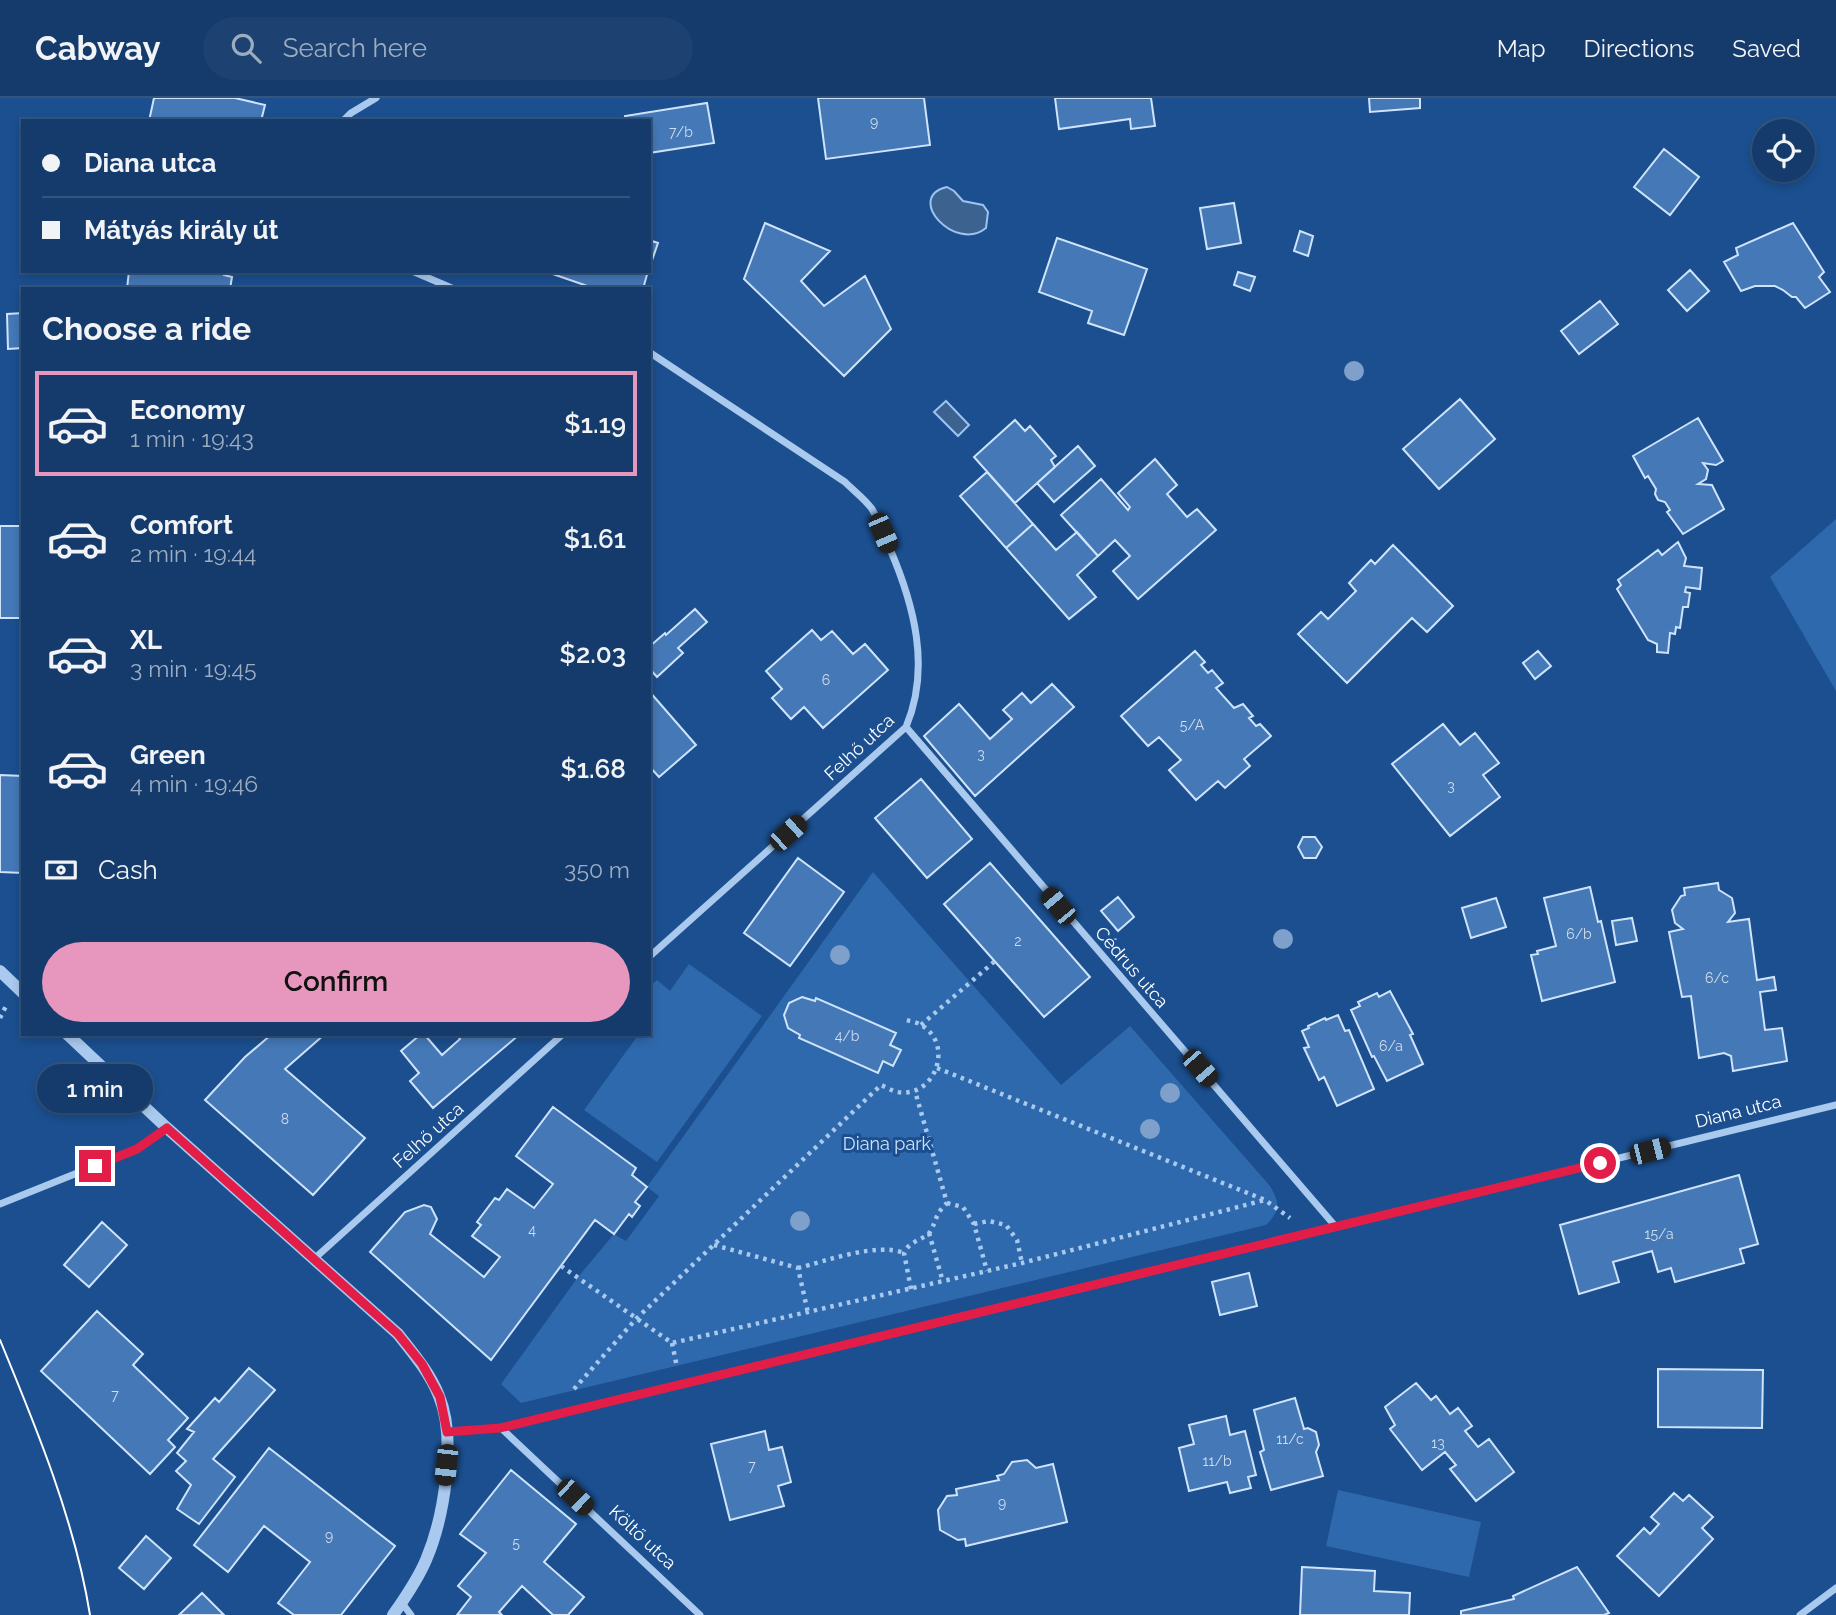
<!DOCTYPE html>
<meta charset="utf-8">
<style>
:root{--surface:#143b6b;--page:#1d4271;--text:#f1f3f6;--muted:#9dadc1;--line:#33557e;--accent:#e797bd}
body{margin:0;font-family:Raleway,sans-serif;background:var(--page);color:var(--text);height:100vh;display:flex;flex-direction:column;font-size:26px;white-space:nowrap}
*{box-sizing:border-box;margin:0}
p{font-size:23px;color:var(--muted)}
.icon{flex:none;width:38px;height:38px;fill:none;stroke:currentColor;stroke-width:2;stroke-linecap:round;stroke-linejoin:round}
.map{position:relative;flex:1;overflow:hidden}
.side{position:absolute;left:21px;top:189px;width:630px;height:749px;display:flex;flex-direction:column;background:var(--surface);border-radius:0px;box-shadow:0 4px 10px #0003,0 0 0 2px var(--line)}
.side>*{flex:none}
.hud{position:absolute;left:21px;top:21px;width:630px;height:154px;border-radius:0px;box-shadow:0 4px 10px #0003,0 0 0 2px var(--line);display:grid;align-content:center;height:154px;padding:0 21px;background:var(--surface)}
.controls{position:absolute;left:1752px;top:21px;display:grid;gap:14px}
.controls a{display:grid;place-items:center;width:63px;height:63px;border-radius:50%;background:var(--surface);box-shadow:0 4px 10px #0003,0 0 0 2px var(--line);font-size:35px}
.end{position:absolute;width:32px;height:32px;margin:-16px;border:9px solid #e11d48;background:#fff;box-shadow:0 0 0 4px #fff}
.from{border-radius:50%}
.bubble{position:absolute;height:49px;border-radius:24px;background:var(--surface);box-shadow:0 4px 10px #0003,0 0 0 2px var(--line);font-size:23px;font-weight:600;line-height:49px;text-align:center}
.car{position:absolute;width:21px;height:42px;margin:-21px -10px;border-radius:9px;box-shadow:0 0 5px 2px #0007;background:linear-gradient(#222 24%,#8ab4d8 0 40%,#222 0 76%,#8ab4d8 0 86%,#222 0)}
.hud b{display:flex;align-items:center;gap:24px;height:66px;font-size:26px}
.hud b+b{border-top:2px solid var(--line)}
.hud i{width:18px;height:18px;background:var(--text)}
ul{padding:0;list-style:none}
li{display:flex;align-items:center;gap:21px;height:105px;margin:0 14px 10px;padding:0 7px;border:4px solid transparent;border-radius:0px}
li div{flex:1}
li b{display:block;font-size:26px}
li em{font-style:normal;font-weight:600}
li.on{border-color:var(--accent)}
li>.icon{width:63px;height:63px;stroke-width:1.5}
h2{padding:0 21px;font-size:32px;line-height:84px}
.pay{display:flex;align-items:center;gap:18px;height:77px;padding:0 21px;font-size:26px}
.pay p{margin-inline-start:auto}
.primary-button{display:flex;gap:14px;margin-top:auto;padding:14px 21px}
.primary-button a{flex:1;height:80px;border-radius:42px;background:var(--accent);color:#111;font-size:28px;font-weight:600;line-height:80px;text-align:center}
header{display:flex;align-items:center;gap:42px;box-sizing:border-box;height:98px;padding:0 35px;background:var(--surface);border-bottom:2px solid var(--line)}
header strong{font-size:33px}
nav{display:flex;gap:38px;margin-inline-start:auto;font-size:24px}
.search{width:490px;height:63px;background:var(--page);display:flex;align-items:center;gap:18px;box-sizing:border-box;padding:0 24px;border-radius:38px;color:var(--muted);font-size:26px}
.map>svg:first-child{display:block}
</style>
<header>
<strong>Cabway</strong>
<div class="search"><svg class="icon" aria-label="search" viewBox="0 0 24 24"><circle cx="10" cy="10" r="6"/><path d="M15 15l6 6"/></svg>Search here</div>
<nav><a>Map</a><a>Directions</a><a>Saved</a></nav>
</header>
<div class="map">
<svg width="1836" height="1517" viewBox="0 0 1836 1517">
<rect width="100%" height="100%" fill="#1b4f8f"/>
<!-- green -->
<path fill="#2e69ad" d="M1836 421V593L1770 479Z
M873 774 1061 987 1130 928 1270 1088C1280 1106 1281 1112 1266 1127L521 1305 501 1286 578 1179 614 1136 626 1143 659 1098 647 1089Z
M689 866 762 918 657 1064 584 1012 636 940 632 936H649V889L657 882 670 893Z
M1338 1392 1481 1424 1469 1479 1326 1448Z"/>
<!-- water -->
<path fill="#3c6290" stroke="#9cc4f0" stroke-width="2" d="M947 89 954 93 963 103 983 107 988 114 986 130C955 155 904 99 947 89Z
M946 303 969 327 958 338 934 314Z"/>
<!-- building -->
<path fill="#4478b7" stroke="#cfe3fa" stroke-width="2" d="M154 0H235L265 7 261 23H149Z
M818 0H924L930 47 826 61Z
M1055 0H1151L1155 28 1131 31 1130 21 1059 31Z
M1369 0H1420V10L1370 14Z
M707 5 714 45 649 55V23H626L625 18Z
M1664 51 1699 79 1670 117 1634 89Z
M1234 105 1241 145 1207 151 1200 110Z
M765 125 830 153 801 183 824 208 865 178 891 231 844 278 744 181Z
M1793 125 1824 174 1819 179 1830 194 1805 210 1796 199H1792L1783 192 1775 188H1755L1741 193 1724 164 1738 157 1736 150Z
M1300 133 1313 138 1308 158 1294 153Z
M1057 140 1147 171 1124 237 1088 225 1092 213 1039 194Z
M649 142 658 145 649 171Z
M1690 172 1709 193 1687 213 1668 192Z
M129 173H225L224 177 232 179 230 191H127Z
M544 173H648L643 191H596Z
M1238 174 1255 179 1250 193 1234 187Z
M1600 203 1618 226 1579 256 1561 233Z
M23 215V250L8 251 7 216Z
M1460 301 1495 341 1439 391 1403 351Z
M1698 320 1723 363 1716 367 1703 365 1708 372 1706 381 1698 386 1712 387 1724 411 1683 436 1667 414 1670 412 1665 404 1658 402 1655 396 1656 391 1648 378 1645 380 1633 358Z
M1015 322 1025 333 1030 328 1056 358 1051 362 1055 369 1015 405 974 359Z
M1078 348 1095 368 1054 404 1037 385Z
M1155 361 1177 387 1167 396 1187 419 1197 411 1216 432 1138 501 1113 473 1130 458 1115 442 1098 458 1061 417 1101 381 1128 412 1130 409 1118 395Z
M987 374 1033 426 1006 450 960 398Z
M1033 426 1056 452 1077 434 1098 458 1077 477 1096 499 1069 521 1006 450Z
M0 428H23V520H0Z
M1678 444 1686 460 1684 468 1702 470 1700 491 1686 489 1685 494 1690 495 1688 509H1683L1680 530 1676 529 1675 536 1670 535 1668 555 1657 554V546L1648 542 1617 491 1621 487 1618 482 1658 452 1662 457Z
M1393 447 1453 508 1427 534 1412 520 1347 585 1298 536 1321 514 1328 521 1356 493 1349 485 1371 462 1375 466Z
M695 511 707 524 678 550 683 555 657 579 649 570V549L665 535 666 537Z
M812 532 821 542 832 533 853 556 865 546 888 572 823 630 804 609 791 621 772 600 782 591 766 573Z
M1195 553 1205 564 1201 567 1208 575 1212 572 1223 585 1216 590 1234 610 1243 606 1253 618 1249 620 1256 628 1260 626 1271 638 1244 661 1250 668 1225 690 1218 683 1196 702 1169 672 1181 662 1159 639 1148 648 1121 618Z
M1538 553 1551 568 1535 581 1523 565Z
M1052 586 1074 609 975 698 924 638 959 606 990 641 1012 621 1003 612 1022 595 1031 605Z
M649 593 696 647 659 679 649 668Z
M1443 626 1460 647 1475 635 1499 665 1483 677 1500 699 1450 738 1392 666Z
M0 677 23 678V775L0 774Z
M921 681 972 741 927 780 875 720Z
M1303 739H1315L1322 749 1316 760H1304L1298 749Z
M798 760 844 794 790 868 744 835Z
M990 765 1090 879 1044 919 944 806Z
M1718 785 1719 792 1732 800 1735 815 1728 824 1749 821 1757 882 1774 879 1776 892 1760 894 1765 932 1782 930 1787 963 1733 973 1731 958 1724 955 1699 960 1691 898 1682 899 1669 834 1683 831 1675 825 1672 812 1681 798 1685 797 1684 790Z
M1590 789 1598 824 1601 823 1615 884 1542 903 1531 857 1538 856 1537 853 1556 848 1544 800Z
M1118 799 1134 819 1118 833 1101 813Z
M1496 800 1506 829 1471 840 1462 810Z
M1632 820 1637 843 1616 847 1612 823Z
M1390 893 1413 936 1410 937 1423 966 1387 983 1374 958 1372 959 1351 912 1360 908 1358 904 1377 895 1379 899Z
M802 899 815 903 816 900 896 935 890 947 901 952 893 968 883 963 878 975 799 940 800 937 788 930 784 917 789 905Z
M1338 917 1345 933 1349 932 1374 991 1337 1008 1324 979 1319 982 1304 950 1309 949 1302 933 1309 930 1308 928 1325 920 1326 922Z
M272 936H325L285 971 365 1040 313 1097 205 1002 245 959Z
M421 936H424L442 957 460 941 456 936H520L433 1010 410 983 419 975 401 953Z
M553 1009 636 1070 632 1077 647 1089 635 1104 640 1108 632 1119 629 1116 614 1136 595 1122 491 1262 370 1154 405 1114 424 1107 431 1109 437 1121 430 1136 484 1179 500 1159 472 1138 481 1127 477 1124 495 1100 499 1102 507 1091 534 1110 553 1086 516 1058Z
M1739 1077 1758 1146 1740 1151 1744 1165 1675 1184 1671 1170 1658 1174 1652 1153 1613 1164 1619 1184 1579 1196 1560 1127Z
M102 1124 127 1147 89 1189 64 1167Z
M1249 1175 1257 1208 1220 1217 1212 1184Z
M97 1213 143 1256 133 1267 188 1320 168 1342 175 1349 150 1376 41 1273Z
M249 1270 275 1292 213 1361 235 1379 199 1426 177 1411 191 1387 176 1373 186 1363 177 1355 194 1334 187 1331 215 1300 219 1304Z
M1658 1271 1763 1272 1762 1330 1658 1329Z
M1416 1285 1431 1302 1436 1298 1450 1316 1458 1310 1472 1328 1465 1333 1478 1349 1489 1341 1514 1374 1476 1403 1450 1371 1456 1367 1445 1354 1422 1372 1390 1331 1395 1327 1385 1309Z
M1295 1300 1304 1331 1308 1330 1316 1334 1319 1347 1316 1354 1323 1378 1271 1392 1260 1354 1264 1352 1254 1312Z
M1226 1318 1230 1337 1245 1333 1256 1377 1248 1379 1251 1390 1230 1395 1227 1384 1189 1393 1179 1350 1194 1346 1189 1327Z
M765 1333 769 1352 782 1349 791 1384 778 1388 784 1408 730 1422 711 1346Z
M269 1350 395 1448 341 1517H294L278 1505 310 1464 264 1428 228 1474 194 1447Z
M1027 1362 1036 1370 1053 1366 1067 1424 966 1448 965 1441 958 1442 940 1432 938 1412 947 1398 957 1397 956 1391 999 1382 997 1378 1004 1376 1012 1364Z
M511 1372 576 1426 544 1464 584 1499 568 1517H553L522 1488 499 1514 502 1517H457L471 1499 458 1488 486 1455 460 1436Z
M1674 1395 1683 1403 1689 1397 1713 1419 1702 1430 1713 1441 1659 1498 1617 1458 1644 1430 1650 1436 1659 1426 1651 1419Z
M146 1438 171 1460 144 1491 119 1470Z
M1302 1469 1375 1473 1374 1493 1410 1495 1409 1517H1300Z
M1577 1469 1609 1515 1604 1517H1461V1513L1514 1501 1513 1498Z
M202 1495 224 1517H179Z"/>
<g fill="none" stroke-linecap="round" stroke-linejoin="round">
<!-- path -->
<path stroke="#a9c9ee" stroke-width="4.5" stroke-dasharray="3.5 5" stroke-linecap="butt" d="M0 920 6 908
M921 927 995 863
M937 970 1265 1102 1290 1120
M947 1105 963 1109 974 1126 987 1173
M974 1126 989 1123 1006 1127 1017 1142 1022 1165
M929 1135 943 1184
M714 1147 798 1170 808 1215
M561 1168 672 1245 1022 1165 1265 1102
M798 1170C826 1163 877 1144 904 1155
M911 1191 904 1155C910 1142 924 1142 930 1134 937 1122 935 1116 947 1105L915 993
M672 1245 677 1269
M574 1291 636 1221 881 987C886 989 892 993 897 994 935 1001 955 946 921 927 917 924 910 923 905 922"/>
<!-- minor -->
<path stroke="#a9c9ee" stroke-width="7" d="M343 23 351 15 376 0
M412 173 454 191
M649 254 845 384C854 393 865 401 872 411 879 423 884 438 890 451 914 507 931 570 906 629L649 859
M906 629 1336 1129
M0 1106 137 1051 167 1030
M314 1161 563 936
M501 1330 700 1517
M447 1334 501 1330 1415 1110 1836 1007
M402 1505 411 1517
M1800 1517 1836 1490"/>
<!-- tertiary -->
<path stroke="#a9c9ee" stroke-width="12" d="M0 873 23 895
M67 936 167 1030 398 1236C413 1255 430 1275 439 1298 457 1341 444 1420 426 1462 418 1481 405 1500 393 1517"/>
<!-- tram -->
<path stroke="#fff" stroke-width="2" d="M0 1242C36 1329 75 1423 90 1517"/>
</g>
<!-- trees -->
<g fill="#7ea0ca">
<circle cx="1354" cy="273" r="10"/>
<circle cx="1283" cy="841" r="10"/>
<circle cx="840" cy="857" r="10"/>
<circle cx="1170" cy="995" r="10"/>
<circle cx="1150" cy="1031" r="10"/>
<circle cx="800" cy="1123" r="10"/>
</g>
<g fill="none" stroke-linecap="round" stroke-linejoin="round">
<!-- route -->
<path stroke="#e11d48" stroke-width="9" d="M95 1068 137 1051 167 1030 398 1236 422 1266 440 1299 447 1334 500 1330 1600 1065"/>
</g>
<g text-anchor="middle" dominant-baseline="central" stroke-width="6" stroke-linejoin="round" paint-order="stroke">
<!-- number labels -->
<g font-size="14" fill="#d0dded">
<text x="874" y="24">9</text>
<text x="681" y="34">7/b</text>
<text x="826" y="582">6</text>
<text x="1192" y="627">5/A</text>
<text x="981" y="656">3</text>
<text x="1451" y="688">3</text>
<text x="1579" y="836">6/b</text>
<text x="1018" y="843">2</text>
<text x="1717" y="880">6/c</text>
<text x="847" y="938">4/b</text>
<text x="1391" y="948">6/a</text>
<text x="285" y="1021">8</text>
<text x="532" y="1132">4</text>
<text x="1659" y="1136">15/a</text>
<text x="115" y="1297">7</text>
<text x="1290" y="1341">11/c</text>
<text x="1438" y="1345">13</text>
<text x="1217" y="1363">11/b</text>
<text x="752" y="1368">7</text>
<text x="1002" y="1405">9</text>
<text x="329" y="1438">9</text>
<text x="516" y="1445">5</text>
</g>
<!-- street labels -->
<g font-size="18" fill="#fff" stroke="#1b4f8f">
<text transform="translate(859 649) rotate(-43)">Felhő utca</text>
<text transform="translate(1132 869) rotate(49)">Cédrus utca</text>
<text transform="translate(1738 1013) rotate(-14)">Diana utca</text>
<text transform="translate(428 1037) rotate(-42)">Felhő utca</text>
<text transform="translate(643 1439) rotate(43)">Költő utca</text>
</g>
<!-- park labels -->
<g font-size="18" fill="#cfe3fa" stroke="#1b4f8f">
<text x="887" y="1045">Diana park</text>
</g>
</g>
</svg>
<div class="controls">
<a><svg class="icon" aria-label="locate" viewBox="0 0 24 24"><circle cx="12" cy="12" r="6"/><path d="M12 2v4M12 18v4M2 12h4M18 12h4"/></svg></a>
</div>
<i class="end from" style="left:1600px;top:1065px"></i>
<i class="end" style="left:95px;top:1068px"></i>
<div class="bubble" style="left:37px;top:966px;width:116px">1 min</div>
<i class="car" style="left:883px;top:435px;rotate:157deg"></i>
<i class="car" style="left:788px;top:735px;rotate:48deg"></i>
<i class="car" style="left:1058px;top:808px;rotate:320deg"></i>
<i class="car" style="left:1200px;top:970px;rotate:139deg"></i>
<i class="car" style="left:1650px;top:1053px;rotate:76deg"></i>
<i class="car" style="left:446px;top:1367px;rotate:186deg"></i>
<i class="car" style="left:575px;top:1399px;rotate:134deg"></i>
<div class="hud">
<b><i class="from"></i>Diana utca</b>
<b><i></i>Mátyás király út</b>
</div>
<section class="side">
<h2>Choose a ride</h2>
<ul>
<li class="on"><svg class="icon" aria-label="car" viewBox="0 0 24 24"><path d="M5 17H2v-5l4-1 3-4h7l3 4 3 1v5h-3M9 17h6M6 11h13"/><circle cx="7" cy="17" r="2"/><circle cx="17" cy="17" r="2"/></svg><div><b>Economy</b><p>1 min · 19:43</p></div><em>$1.19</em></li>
<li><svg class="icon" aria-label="car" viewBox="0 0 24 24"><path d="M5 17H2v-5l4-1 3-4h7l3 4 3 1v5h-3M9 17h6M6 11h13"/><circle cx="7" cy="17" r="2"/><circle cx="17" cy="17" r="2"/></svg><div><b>Comfort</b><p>2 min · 19:44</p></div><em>$1.61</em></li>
<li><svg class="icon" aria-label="car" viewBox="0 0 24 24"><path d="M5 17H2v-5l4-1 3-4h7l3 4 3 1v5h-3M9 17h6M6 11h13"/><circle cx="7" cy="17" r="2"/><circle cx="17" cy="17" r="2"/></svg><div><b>XL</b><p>3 min · 19:45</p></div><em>$2.03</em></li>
<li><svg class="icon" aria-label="car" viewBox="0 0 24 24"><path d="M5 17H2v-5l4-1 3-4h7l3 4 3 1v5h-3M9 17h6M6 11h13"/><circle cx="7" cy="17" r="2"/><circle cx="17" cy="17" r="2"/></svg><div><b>Green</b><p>4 min · 19:46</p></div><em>$1.68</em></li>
</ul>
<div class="pay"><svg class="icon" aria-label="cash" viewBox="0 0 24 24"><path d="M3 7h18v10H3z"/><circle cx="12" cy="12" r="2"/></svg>Cash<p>350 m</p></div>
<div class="primary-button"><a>Confirm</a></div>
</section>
</div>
